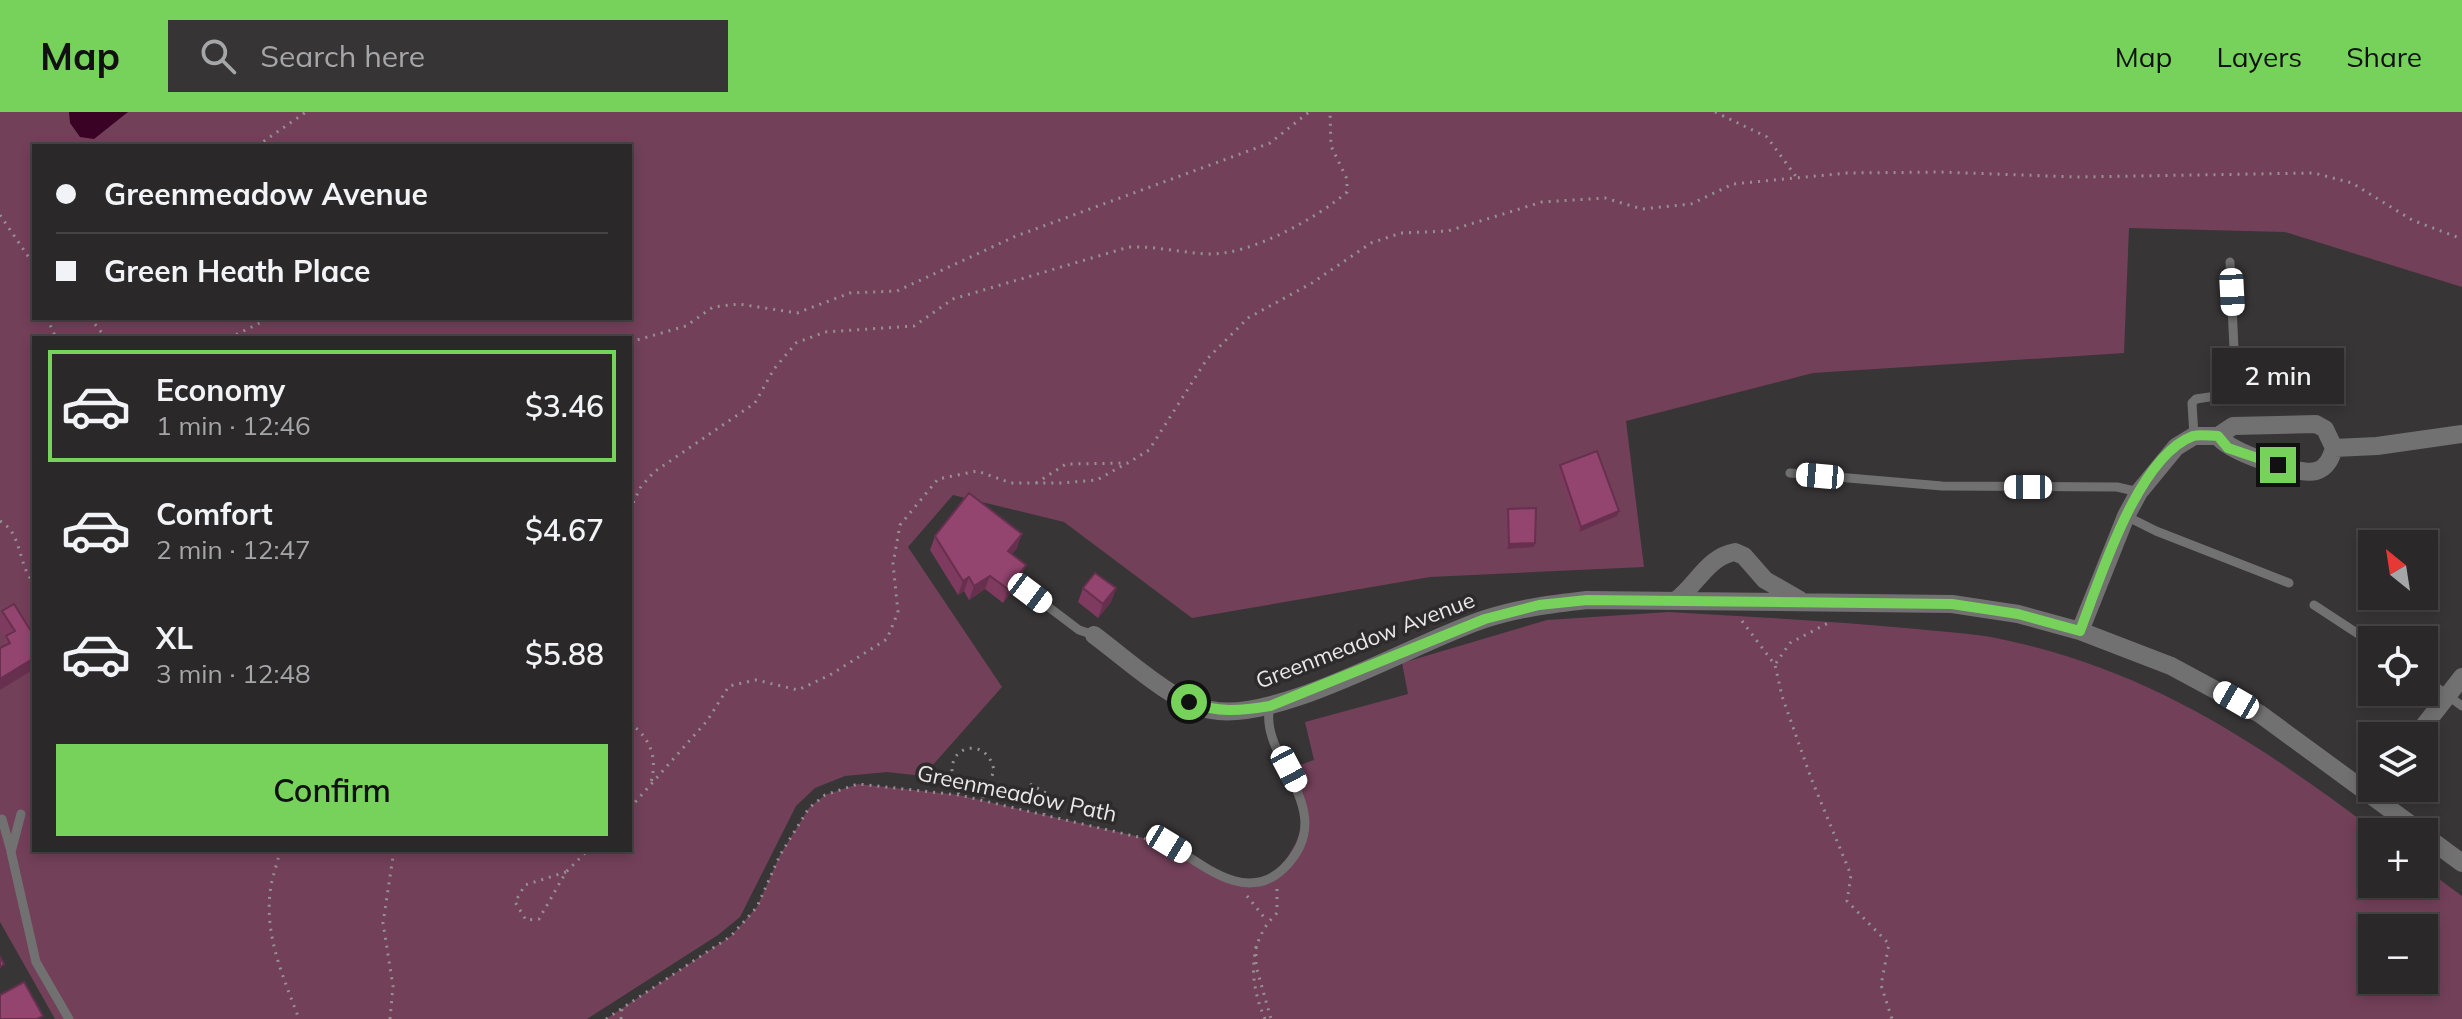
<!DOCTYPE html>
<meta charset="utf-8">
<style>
:root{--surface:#2a2828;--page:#363434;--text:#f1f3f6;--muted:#a5a6a8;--line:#464445;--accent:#76d25a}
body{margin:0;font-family:Mulish,sans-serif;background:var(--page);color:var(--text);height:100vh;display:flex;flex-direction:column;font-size:30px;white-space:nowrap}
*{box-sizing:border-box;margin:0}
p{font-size:26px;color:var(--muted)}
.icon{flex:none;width:44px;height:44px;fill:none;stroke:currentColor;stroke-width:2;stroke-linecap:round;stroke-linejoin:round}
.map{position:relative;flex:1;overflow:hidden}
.sheet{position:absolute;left:32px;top:224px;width:600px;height:516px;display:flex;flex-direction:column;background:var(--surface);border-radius:0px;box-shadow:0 4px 12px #0003,0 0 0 2px var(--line)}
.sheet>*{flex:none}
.banner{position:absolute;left:32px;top:32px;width:600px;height:176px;border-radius:0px;box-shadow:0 4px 12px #0003,0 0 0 2px var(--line);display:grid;align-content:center;height:176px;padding:0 24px;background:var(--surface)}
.needle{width:52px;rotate:330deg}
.tools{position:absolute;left:2358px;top:418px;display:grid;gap:16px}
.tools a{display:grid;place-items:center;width:80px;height:80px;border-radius:0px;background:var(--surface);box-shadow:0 4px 12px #0003,0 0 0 2px var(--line);font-size:40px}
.end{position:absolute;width:36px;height:36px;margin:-18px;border:10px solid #76d25a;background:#111;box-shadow:0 0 0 4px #111}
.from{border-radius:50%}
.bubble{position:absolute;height:56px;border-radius:0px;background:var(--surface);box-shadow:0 4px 12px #0003,0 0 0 2px var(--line);font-size:26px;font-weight:600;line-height:56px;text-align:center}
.car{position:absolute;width:24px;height:48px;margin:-24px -12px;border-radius:10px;box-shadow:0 0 6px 2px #0007;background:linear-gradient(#fff 24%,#345 0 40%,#fff 0 76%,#345 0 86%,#fff 0)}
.banner b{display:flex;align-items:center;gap:28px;height:76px;font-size:30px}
.banner b+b{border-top:2px solid var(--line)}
.banner i{width:20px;height:20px;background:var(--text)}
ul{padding:14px 0 0;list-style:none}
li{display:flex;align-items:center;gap:24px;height:112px;margin:0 16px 12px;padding:0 8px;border:4px solid transparent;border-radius:0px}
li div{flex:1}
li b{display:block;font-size:30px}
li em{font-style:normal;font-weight:600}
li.active{border-color:var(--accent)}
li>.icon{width:72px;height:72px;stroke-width:1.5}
.primary-button{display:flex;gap:16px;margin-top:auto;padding:16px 24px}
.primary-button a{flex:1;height:92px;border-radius:0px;background:var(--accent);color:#111;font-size:32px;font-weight:600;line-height:92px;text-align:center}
header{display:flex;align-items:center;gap:48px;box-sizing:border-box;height:112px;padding:0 40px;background:var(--accent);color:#111}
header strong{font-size:38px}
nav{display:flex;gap:44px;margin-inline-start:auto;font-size:28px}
.search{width:560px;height:72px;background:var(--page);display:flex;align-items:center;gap:20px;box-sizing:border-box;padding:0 28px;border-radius:0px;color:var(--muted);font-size:30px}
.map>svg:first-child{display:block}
</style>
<header>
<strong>Map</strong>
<div class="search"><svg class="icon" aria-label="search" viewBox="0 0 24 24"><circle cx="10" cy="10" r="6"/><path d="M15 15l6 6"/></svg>Search here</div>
<nav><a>Map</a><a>Layers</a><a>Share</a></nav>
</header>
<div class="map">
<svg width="2462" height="907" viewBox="0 0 2462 907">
<rect width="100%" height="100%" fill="#383536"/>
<!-- green -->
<path fill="#724059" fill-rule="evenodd" d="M0 0H2462V175L2285 120 2129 116 2124 241 1813 261 1626 309 1644 455 1430 465 1192 506 1064 410 953 383 908 435 1002 575 923 664 887 660 845 664 815 676 796 694 740 805 718 823 587 907H55L0 810ZM34 34H630V206H34ZM34 226H630V738H34Z
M1669 500C1751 505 1835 509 1917 517 1943 520 1970 521 1996 526 2148 557 2255 629 2377 720H2372V772H2424V756L2462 784V907H606L731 824 757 795 780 743 809 696 825 683 858 672 959 683 1148 727 1169 732 1232 769 1274 766C1308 715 1307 715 1289 657L1314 648 1305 610 1408 582 1402 551 1547 508ZM2372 816H2424V868H2372Z"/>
<!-- water -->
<path fill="#3a0224" d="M69 0H128L94 27 80 25 70 11Z"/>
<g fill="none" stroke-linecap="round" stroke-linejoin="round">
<!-- path -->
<path stroke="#949192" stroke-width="3" stroke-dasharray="2 6" stroke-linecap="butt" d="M1715 0 1767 25 1797 66
M257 34 306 0
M0 103 34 153
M47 206 56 226
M90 206 106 226
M229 226 270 206
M630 230 686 214 713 195 739 192 797 201 850 181 897 179 1016 124 1270 31 1309 0
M1036 371 1066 352 1128 351 1149 338 1207 247 1248 206 1312 171 1371 131 1401 121 1448 119 1542 90 1605 86 1642 97 1691 92 1733 72 1847 61 1940 60 2076 65 2314 61 2352 71 2412 108 2462 127
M630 398 640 376 654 360 755 291 774 257 796 231 825 220 914 214 953 187 1129 135C1157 134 1182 141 1209 142 1250 143 1316 107 1347 80V67L1331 34 1330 0
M0 409C23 422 17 452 34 471
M1742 509 1775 553 1782 584 1811 666 1851 763 1847 789 1889 832 1881 873 1892 907
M1776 551 1790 531 1832 509
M630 611C652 628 658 647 650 674
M1030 672 1048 682 1044 702
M959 682C933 633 988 620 994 659L982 688
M630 696 707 609 729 574 756 568 798 578 830 563 887 527 898 500 893 452 900 413 938 367 977 359 1011 371H1061L1097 368 1127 351
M280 738C278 750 273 762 271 774 263 821 283 864 299 907
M566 760 525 773 515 790 526 808 539 807 566 760 588 738
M1247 784 1267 809
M1256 834V854L1271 907
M390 907 393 874 383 811 394 738
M606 907 731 824 757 795 780 743 809 696 825 683 858 672 959 683 1155 729
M621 907 622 896
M1265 907C1249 870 1247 830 1277 801V777"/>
<!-- service -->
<path stroke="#727171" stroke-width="9" d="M2194 324 2192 291 2196 287 2236 281 2230 150
M1790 361 1942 374 2117 375 2139 380
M2126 404 2156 419 2289 471
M1030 481 1079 518 1094 523
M2314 493 2372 531
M2424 566 2462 594
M21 702 11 740 36 850 69 907
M2 707 11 739
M1169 732C1203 753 1246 792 1283 757 1344 698 1257 647 1270 594"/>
<!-- minor -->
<path stroke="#727171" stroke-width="18" d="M2334 336 2377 334 2462 322
M1675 489C1697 473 1707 445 1735 440L1744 444 1765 468 1800 488
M2080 519 2126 404 2139 380 2176 335 2194 324H2218L2233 314 2316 312 2325 317 2334 336C2331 346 2327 356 2316 359 2298 364 2227 339 2218 324
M1094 523C1125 546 1173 591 1211 598 1277 612 1417 529 1485 507 1519 496 1552 492 1587 488L1952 492 2018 502 2080 519 2171 554 2260 602 2421 720
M2416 624 2462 565
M2424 723 2462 751"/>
</g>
<!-- wall -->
<path fill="#7e3b5f" d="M1560 353 1619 399 1617 404 1579 420 1558 358Z
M1508 397 1534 435 1507 437 1506 401Z
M935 424 1017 436 1012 442 1021 467 1003 491 985 477 969 488 964 479 958 483 930 438Z
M1083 476H1116L1111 490 1098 506 1078 490Z
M2 499 34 524 2 535 5 526 0 517V505Z"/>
<!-- shaded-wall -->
<path fill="#67304e" d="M1619 399 1617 404 1579 420 1581 415Z
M1022 422 1017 436 1003 453 1008 439Z
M1535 431 1534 435 1507 437 1509 432Z
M1026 453 1021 467 1003 491 1008 477Z
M990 464 985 477 969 488 974 474Z
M969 465 964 479 958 483 963 469Z
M1116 476 1111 490 1098 506 1103 492Z
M34 546V557L0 578V567Z"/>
<!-- building -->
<path fill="#93456f" stroke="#67304e" stroke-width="2" d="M1597 339 1619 399 1581 415 1560 353Z
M969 381 1022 422 1008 439 1026 453 1008 477 990 464 974 474 969 465 963 469 935 424Z
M1536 396 1535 431 1509 432 1508 397Z
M1095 461 1116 476 1103 492 1083 476Z
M14 492 34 524V546L0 567V536L10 531 6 524 15 519 2 499Z
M0 845 4 852 0 855Z
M24 870 43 904 37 907H0V883Z"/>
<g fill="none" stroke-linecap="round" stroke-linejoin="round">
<!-- route -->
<path stroke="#76d25a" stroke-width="10" d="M1189 590C1218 601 1240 599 1270 594L1485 507 1539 493 1587 488 1952 492 2018 502 2080 519C2100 467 2137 345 2193 324 2200 322 2210 324 2218 324L2228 336 2278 353"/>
</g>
<g text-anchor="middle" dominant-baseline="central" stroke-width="7" stroke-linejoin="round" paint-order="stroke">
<!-- street labels -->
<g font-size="22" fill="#eae8e9" stroke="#2e2b2c">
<text transform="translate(1365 528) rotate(-21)">Greenmeadow Avenue</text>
<text transform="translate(1017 681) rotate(12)">Greenmeadow Path</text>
</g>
</g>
</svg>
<div class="tools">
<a><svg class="needle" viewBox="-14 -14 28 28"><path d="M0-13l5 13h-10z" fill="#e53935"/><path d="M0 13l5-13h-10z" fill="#a5a6a8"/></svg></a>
<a><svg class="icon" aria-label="locate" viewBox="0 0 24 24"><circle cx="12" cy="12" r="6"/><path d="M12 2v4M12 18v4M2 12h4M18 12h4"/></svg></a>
<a><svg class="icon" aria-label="layers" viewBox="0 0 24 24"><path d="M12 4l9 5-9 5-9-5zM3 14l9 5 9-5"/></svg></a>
<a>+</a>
<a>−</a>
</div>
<i class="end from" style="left:1189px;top:590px"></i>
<i class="end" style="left:2278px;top:353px"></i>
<div class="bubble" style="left:2212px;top:236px;width:132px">2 min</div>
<i class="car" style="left:2232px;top:180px;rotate:177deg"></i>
<i class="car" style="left:1820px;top:364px;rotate:275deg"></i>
<i class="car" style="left:2028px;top:375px;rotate:270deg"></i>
<i class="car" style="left:1030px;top:481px;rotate:127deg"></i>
<i class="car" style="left:2236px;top:588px;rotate:300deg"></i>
<i class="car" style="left:1289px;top:657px;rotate:152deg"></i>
<i class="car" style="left:1169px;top:732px;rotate:121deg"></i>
<div class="banner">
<b><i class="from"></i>Greenmeadow Avenue</b>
<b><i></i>Green Heath Place</b>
</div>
<section class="sheet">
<ul>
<li class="active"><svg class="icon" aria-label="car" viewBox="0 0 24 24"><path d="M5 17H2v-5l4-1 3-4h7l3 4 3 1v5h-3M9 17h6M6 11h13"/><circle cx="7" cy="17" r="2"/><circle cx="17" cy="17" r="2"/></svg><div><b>Economy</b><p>1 min · 12:46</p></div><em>$3.46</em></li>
<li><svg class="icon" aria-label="car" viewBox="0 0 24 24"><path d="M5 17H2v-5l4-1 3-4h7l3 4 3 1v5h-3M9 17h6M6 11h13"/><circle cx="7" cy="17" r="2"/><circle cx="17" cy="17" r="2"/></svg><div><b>Comfort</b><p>2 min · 12:47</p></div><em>$4.67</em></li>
<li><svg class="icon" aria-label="car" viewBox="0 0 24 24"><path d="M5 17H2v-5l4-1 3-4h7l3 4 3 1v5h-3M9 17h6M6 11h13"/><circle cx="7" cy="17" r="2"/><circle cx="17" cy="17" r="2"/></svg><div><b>XL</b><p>3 min · 12:48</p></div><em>$5.88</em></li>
</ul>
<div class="primary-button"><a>Confirm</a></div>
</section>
</div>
